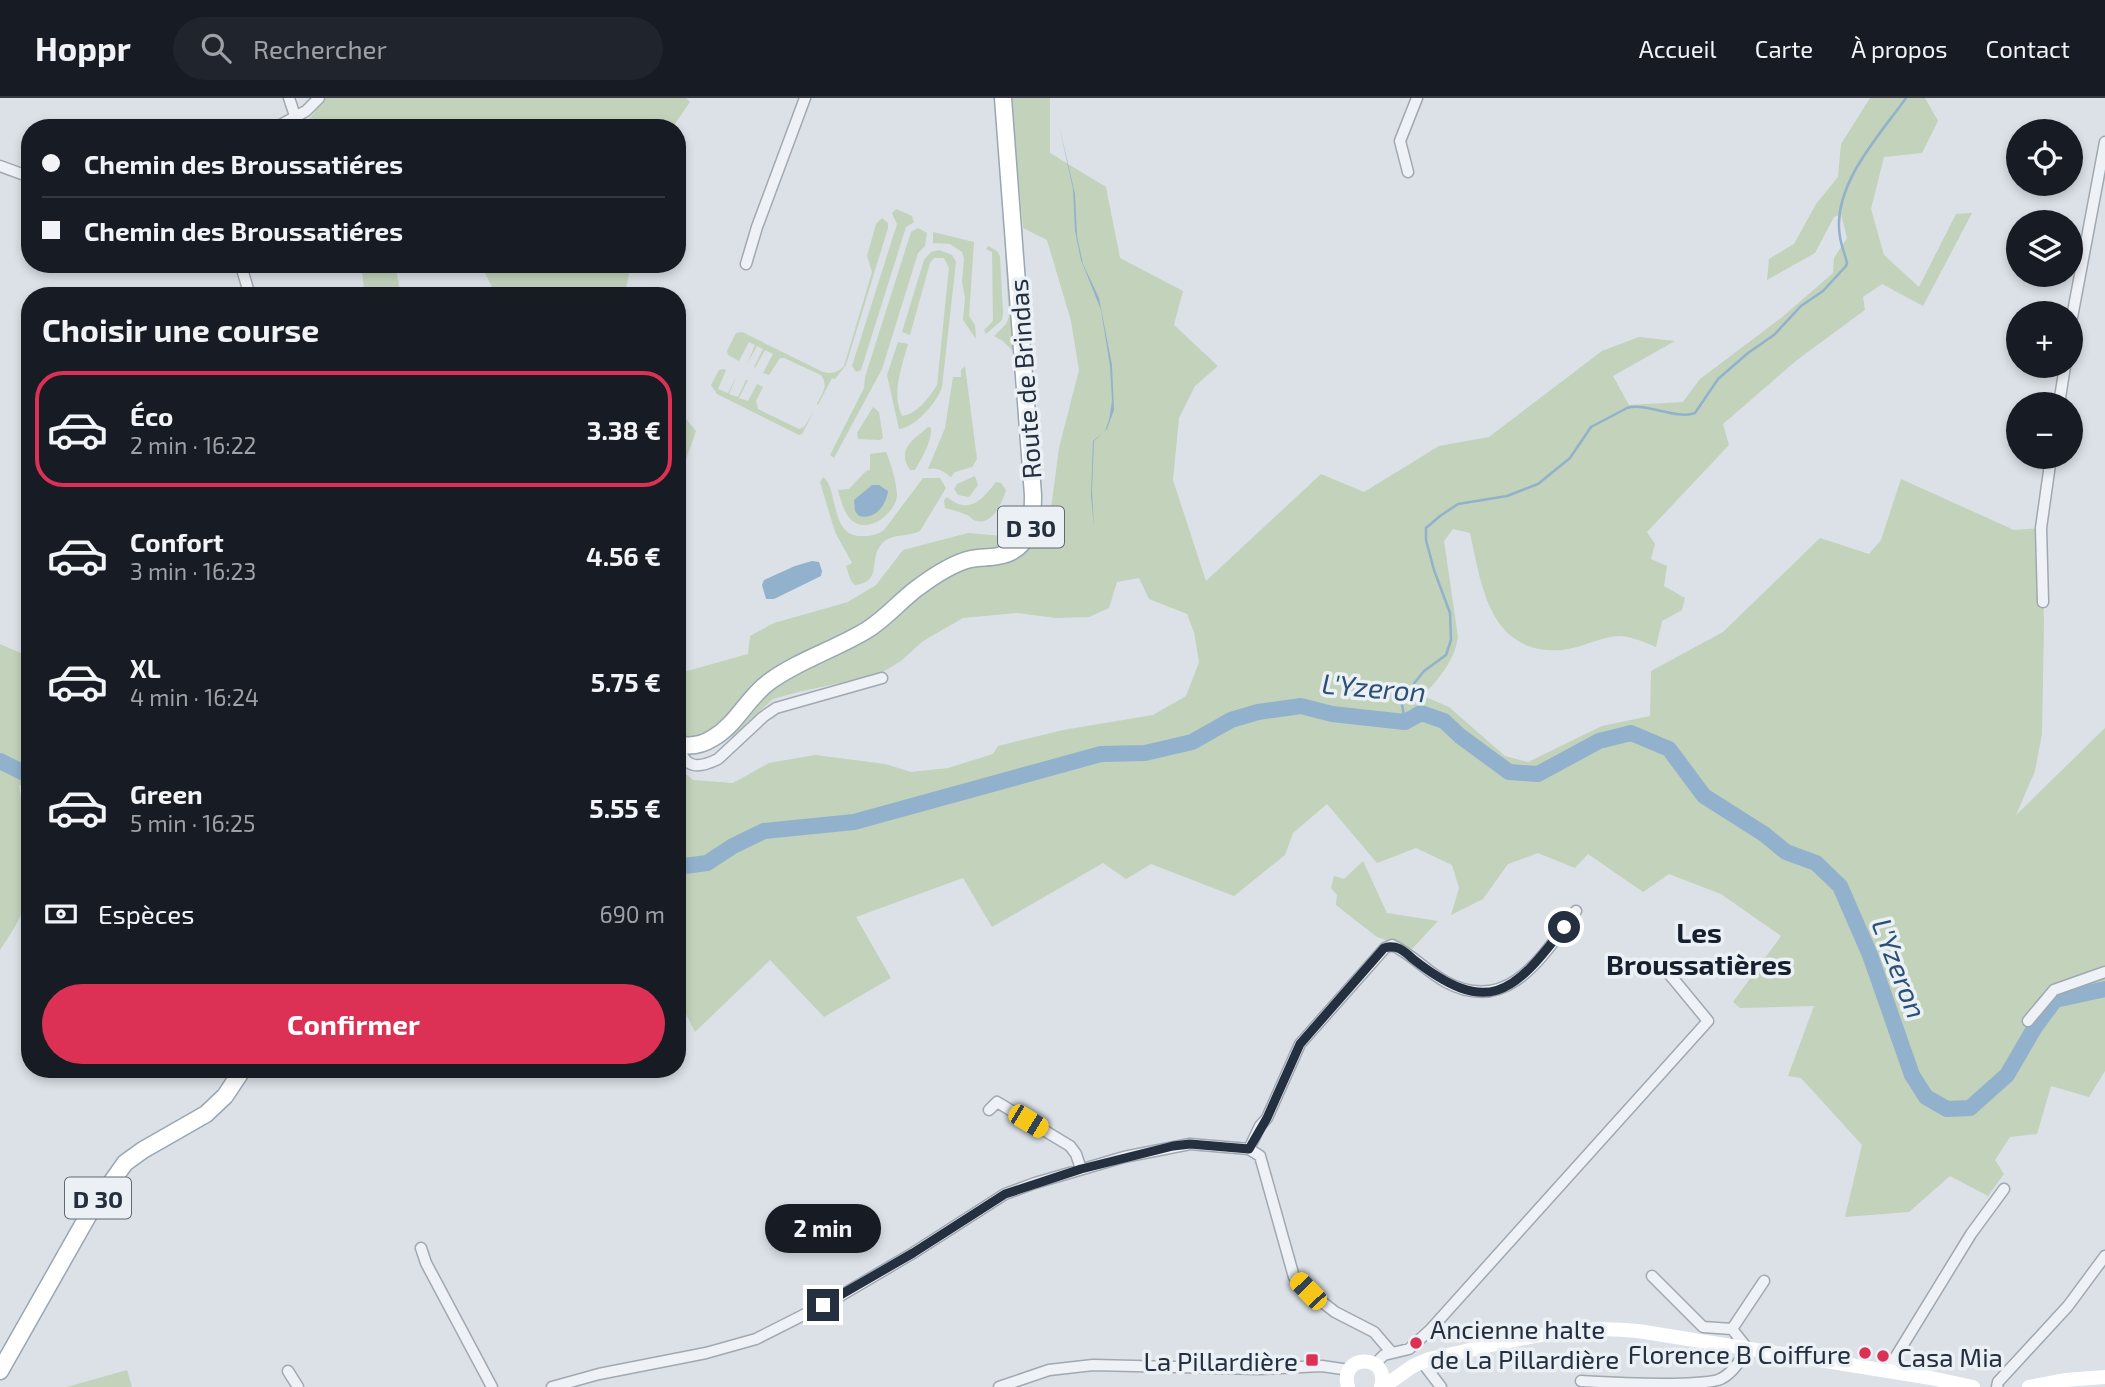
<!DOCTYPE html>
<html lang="fr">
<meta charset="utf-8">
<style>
:root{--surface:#171b24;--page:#20242c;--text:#f1f3f6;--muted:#9ea1a6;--line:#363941;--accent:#dc3154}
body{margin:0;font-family:"Exo 2",sans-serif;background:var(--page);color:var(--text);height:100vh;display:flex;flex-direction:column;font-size:26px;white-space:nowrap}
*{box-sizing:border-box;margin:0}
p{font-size:23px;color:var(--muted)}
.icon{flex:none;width:38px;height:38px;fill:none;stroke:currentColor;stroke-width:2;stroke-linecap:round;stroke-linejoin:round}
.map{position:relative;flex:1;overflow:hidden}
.sheet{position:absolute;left:21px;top:189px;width:665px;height:791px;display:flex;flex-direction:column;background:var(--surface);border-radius:28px;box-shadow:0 4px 10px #0003}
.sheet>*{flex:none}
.hud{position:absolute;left:21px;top:21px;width:665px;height:154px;border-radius:28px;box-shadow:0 4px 10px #0003;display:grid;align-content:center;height:154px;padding:0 21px;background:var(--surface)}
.tools{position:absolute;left:2006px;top:21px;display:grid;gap:14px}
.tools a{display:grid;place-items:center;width:77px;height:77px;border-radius:50%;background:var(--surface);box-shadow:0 4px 10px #0003;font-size:35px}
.end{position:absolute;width:32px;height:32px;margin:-16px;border:9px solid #242f3f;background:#fff;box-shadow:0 0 0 4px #fff}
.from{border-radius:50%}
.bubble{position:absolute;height:49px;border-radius:24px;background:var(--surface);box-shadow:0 4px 10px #0003;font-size:23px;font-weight:700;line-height:49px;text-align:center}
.car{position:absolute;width:21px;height:42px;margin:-21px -10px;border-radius:9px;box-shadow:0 0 5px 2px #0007;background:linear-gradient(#f5c518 24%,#345 0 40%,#f5c518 0 76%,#345 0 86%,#f5c518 0)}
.hud b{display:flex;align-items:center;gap:24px;height:66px;font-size:26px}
.hud b+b{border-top:2px solid var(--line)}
.hud i{width:18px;height:18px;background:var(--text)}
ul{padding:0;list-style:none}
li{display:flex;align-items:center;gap:21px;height:116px;margin:0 14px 10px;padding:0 7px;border:4px solid transparent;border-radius:28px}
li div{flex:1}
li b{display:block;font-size:26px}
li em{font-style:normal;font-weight:700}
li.active{border-color:var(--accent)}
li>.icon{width:63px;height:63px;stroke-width:1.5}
h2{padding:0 21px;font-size:32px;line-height:84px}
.pay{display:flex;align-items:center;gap:18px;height:77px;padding:0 21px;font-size:26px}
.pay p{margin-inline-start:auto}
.button{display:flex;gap:14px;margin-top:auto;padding:14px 21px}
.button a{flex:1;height:80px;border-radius:42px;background:var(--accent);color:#fff;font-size:28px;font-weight:700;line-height:80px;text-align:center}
header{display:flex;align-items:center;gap:42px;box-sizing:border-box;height:98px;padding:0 35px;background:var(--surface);border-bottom:2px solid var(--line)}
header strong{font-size:33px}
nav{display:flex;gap:38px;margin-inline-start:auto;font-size:24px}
.search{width:490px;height:63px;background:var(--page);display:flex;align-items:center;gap:18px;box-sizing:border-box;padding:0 24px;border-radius:38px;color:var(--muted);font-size:26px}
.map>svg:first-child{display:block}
</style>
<header>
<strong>Hoppr</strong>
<div class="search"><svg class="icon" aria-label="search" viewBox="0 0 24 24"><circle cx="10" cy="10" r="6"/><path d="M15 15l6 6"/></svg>Rechercher</div>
<nav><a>Accueil</a><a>Carte</a><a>À propos</a><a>Contact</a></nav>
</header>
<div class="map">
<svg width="2105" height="1289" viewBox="0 0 2105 1289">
<rect width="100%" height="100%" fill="#dbe1e7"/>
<!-- green -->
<path fill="#c2d2bb" d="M326 0H686L690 4 672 30H570L553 28 552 30H375L370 25V30H302Z
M1011 0H1050V55L1106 89 1120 160 1183 193 1174 227 1218 268 1195 288 1179 320 1173 382 1206 483 1321 376 1364 394 1439 348 1489 339 1602 253 1639 239 1675 243 1613 278 1629 307 1683 304 1700 281 1781 220 1833 175 1834 160 1847 140 1841 116 1834 119 1815 155 1767 182 1769 161 1794 146 1816 106 1838 79 1841 46 1870 0H1925L1938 23 1922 55 1884 59 1871 111 1884 157 1919 189 1956 116 1972 115 1923 208 1882 186 1863 199 1865 212 1797 262 1723 326 1729 347 1647 434 1655 446 1651 461 1667 468 1664 488 1685 500 1682 512 1662 523 1656 549C1646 545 1631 538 1620 538 1601 538 1582 550 1562 552 1490 557 1482 490 1470 435L1453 431 1444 443 1458 539C1454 564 1439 580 1423 598L1449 609 1505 658 1528 664 1602 628 1650 618 1651 573 1723 534 1820 440 1869 456 1881 442 1901 381 2014 432 2041 430 2044 524 2042 636 2035 673 2016 717 2105 630V973L2089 999 2051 988 2037 1036 2010 1039 1995 1062 2004 1076 1988 1098 1950 1078 1909 1114 1845 1119 1862 1047 1801 980 1788 978 1814 908 1740 910 1733 904 1781 838 1721 796 1669 776 1643 794 1588 756 1575 770 1538 755 1508 766 1483 801 1451 817 1459 790 1452 767 1416 750 1377 765 1327 706 1293 735 1285 757 1234 798 1151 766 1126 781 1103 765 992 829 963 780 856 819 891 880 824 919 770 862 695 934 677 898V669L693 682 733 685 769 665 815 657 885 666 911 674 948 670 993 656 998 648 1063 632 1153 617 1186 598 1199 564 1194 534 1187 516 1149 501 1139 480 1117 484 1109 510 1089 519 1056 520 1017 515 963 520 923 543 901 563 878 577 798 594 773 601 732 639 720 627 698 638H677V569L680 575 748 556 750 538 774 525 848 504 876 487 903 452 968 435 1050 442 1051 411 1059 350 1079 272 1071 223 1047 142 1023 130Z
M896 111 912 118 914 124 906 129 861 272 856 274 852 268 897 126 892 115Z
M882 120 888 125V130L846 267 835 281 832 280 818 307 817 306C822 296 829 288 821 277L784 260H780L769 277 763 275 773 256 765 252 755 270 754 269 763 251 757 248 747 266 755 247 749 244 739 263 728 257 727 253 736 235 742 234 823 274C832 276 837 275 844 268L872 174 867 158 876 126Z
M918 130 927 135 925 148 918 155 882 271 834 360 830 357 864 290 865 279 911 134Z
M933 134 974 144 969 218 975 227 976 241 963 222 965 200 962 184 964 161 962 154 950 146 933 145Z
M988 148 997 153 1000 158 1003 215 1002 222 986 236 984 232 993 223 992 154 986 151Z
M939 152 952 157 956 164 942 289C938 303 915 330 899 331L887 277 898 244 908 246C902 268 891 296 902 318 916 317 930 299 937 287L949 170 944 160H934L930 165 910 237 902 234 924 162 931 154Z
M1010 153 1017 246 1012 252 1003 243 994 238 1006 226 1009 219 1005 154Z
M361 166H395L401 198H365Z
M481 166H631L625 196 616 198H496Z
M965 268 977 361 972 369 955 374 951 379C943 373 938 369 928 371L945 330 953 279H961V272Z
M723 271 726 272 718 291 728 295 737 277 729 296 738 299 746 282H748L739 300 748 303 757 286 763 289 756 303 758 311 799 331 804 329 814 313 802 336 799 337 717 296 711 287 719 272Z
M873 309 879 314 883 340 880 342 858 341 857 335Z
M677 310 696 333 677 387Z
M928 329 931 330C932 344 922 359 915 372H910C896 352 913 342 928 329Z
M886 354C891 365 897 386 897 398 896 413 872 434 856 425 845 420 841 403 838 392L849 391 866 373 870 372V356Z
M975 378 978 387 969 399 958 397 954 391 957 386Z
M823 379C839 390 829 441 864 438 872 438 878 436 884 432L923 380H940L946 390 920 433C906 440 890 434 880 448 869 463 882 484 855 487L851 483 846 468 852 465 835 434 820 384Z
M996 384 1001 385 1006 392C1003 403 993 427 977 423 973 423 971 419 967 417 961 414 952 412 945 410L944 402 947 399C969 417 981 403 996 384Z
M0 546 30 559V692L19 687C23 716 35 765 29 793 25 815 12 834 0 852Z
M1363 763 1387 815 1438 823 1412 851 1377 839 1336 807 1337 797 1331 790 1334 778 1344 781Z
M127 1272 132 1289H67Z"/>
<!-- water -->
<path fill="#92b1cc" d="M1059 27 1075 96 1077 138 1083 166 1099 200 1112 267 1114 312 1107 331 1094 343 1092 393 1094 430 1091 398 1093 343 1105 333 1109 322 1112 303 1110 268 1101 212 1081 162 1075 133 1073 91Z
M872 387H879L888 393C886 408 875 422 859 418L855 413 854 402Z
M812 463 819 464 822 473 821 478 774 501H766L762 487 764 482 795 468Z"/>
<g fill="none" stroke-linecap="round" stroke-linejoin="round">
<!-- stream -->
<path stroke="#92b1cc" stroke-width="2.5" d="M1405 624 1402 606 1404 598 1424 573 1446 557 1451 542 1450 515 1434 472 1426 442V430L1440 418 1458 406 1507 398 1538 386 1570 360 1591 329 1627 310C1646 304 1676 322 1695 315L1718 281 1748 255 1774 237 1801 208 1823 193 1846 168 1847 165C1845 156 1841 147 1840 139 1831 88 1879 38 1906 0"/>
<!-- river -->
<path stroke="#92b1cc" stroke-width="16" d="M0 663 30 678
M677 769 707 765 733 748 764 733 854 724 1101 656 1145 655 1192 644 1231 622 1258 614 1301 608 1332 616 1405 624 1421 615 1444 623 1460 638 1509 674 1538 676 1599 643 1631 635 1669 651 1704 698 1764 736 1786 754 1816 765 1840 788 1870 857 1912 977 1926 999 1947 1011 1970 1010 2007 977 2035 929 2055 902 2105 891"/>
<defs>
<path id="minor" d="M289 0 295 18 296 30
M275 30 306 13 319 0
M0 68 30 79
M1408 74 1400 43 1417 0
M746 166 757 129 805 0
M242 171 250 198
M2070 230 2105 44
M2059 306 2065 268
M2043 504 2041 430 2051 359
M680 647C683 672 700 670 718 661L763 619 776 610 882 580
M2028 923 2054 892 2105 874
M989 1012 997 1004 1070 1048 1076 1056 1081 1071
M1249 1051 1260 1028 1267 1020 1300 946 1385 850 1392 847C1412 856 1427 874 1446 884 1509 918 1544 856 1576 813
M421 1150 426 1165 492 1289
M1732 1231 1764 1183
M1422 1264 1441 1289
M1375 1266 1384 1257 1409 1251 1430 1232 1708 923 1666 872
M288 1273 298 1289
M1887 1273 1971 1136 2004 1091
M1581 1283C1615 1285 1688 1289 1718 1282 1732 1277 1741 1262 1747 1250L1732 1231 1703 1229 1652 1178
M552 1289 599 1276 706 1255 756 1241 835 1201 913 1155 1005 1096 1035 1085 1124 1059 1190 1046 1249 1051 1260 1058 1294 1179 1308 1193 1335 1214 1374 1234 1392 1255
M999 1289 1049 1272 1093 1267 1259 1271 1322 1268 1349 1272
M1997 1289 1998 1284 2068 1208 2105 1158"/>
<path id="primary" d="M677 646C689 649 702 647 713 640 736 627 747 600 769 584 797 563 836 551 867 532 885 521 899 504 916 491 932 479 952 465 971 461 980 459 989 460 998 458 1031 452 1033 425 1033 397L1003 0
M0 1273 89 1116 125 1065 143 1052 206 1016 225 998 243 971"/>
</defs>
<!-- minor casing -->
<use href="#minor" stroke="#a0a8b1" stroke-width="13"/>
<!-- primary casing -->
<use href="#primary" stroke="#99a6b4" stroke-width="19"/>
<!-- minor -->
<use href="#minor" stroke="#eef1f5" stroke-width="10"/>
<!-- secondary -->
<path stroke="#fff" stroke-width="14" d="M1348 1289C1338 1255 1391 1255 1381 1289
M1383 1289 1413 1268 1429 1261C1503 1246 1561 1225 1638 1233L1931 1280 1973 1289
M2029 1289 2066 1282 2105 1279"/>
<!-- primary -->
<use href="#primary" stroke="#fff" stroke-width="16"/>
</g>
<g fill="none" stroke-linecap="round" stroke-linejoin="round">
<!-- route -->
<path stroke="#242f3f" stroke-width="9" d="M823 1207 913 1155 1005 1096 1081 1071 1173 1048 1190 1046 1249 1051 1267 1020 1300 946 1384 850C1397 846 1404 853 1413 861 1487 919 1513 897 1564 829"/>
</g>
<!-- markers -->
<g fill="#dc3154" stroke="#ebf0f5" stroke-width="2.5">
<circle cx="1416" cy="1245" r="7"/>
<circle cx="1865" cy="1255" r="7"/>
<circle cx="1883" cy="1258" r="7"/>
<rect x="1305" y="1255" width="14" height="14" rx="3.5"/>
</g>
<g text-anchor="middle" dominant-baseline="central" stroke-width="7" stroke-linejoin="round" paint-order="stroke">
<!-- shield labels -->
<g fill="#ebf0f5" stroke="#606976" stroke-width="2">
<rect x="998" y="408.5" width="66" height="41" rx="5"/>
<rect x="65" y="1079.5" width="66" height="41" rx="5"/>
</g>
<g font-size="24" font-weight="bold" fill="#242f3f">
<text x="1031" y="429">D 30</text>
<text x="98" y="1100">D 30</text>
</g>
<!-- street labels -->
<g font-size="26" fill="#242f3f" stroke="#ebf0f5">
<text transform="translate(1024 281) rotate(-94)">Route de Brindas</text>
</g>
<!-- poi labels -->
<g font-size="26" fill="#242f3f" stroke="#ebf0f5" text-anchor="start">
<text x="1430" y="1230">Ancienne halte<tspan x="1430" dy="30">de La Pillardière</tspan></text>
<text x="1851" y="1255" text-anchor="end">Florence B Coiffure</text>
<text x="1897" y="1258">Casa Mia</text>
<text x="1298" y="1262" text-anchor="end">La Pillardière</text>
</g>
<!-- water labels -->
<g font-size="28" font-style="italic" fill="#2a5077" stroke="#ebf0f5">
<text transform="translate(1374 589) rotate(5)">L'Yzeron</text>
<text transform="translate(1900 870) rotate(69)">L'Yzeron</text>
</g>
<!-- neighbourhood labels -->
<g font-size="28" font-weight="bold" fill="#16202f" stroke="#ebf0f5">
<text x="1699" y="834">Les<tspan x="1699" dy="32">Broussatières</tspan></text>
</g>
</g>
</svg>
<div class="tools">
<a><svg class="icon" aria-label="locate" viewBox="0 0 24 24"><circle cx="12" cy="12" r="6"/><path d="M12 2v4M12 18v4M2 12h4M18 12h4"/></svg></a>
<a><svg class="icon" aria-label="layers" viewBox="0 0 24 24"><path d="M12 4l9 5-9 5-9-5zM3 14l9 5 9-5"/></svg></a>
<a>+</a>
<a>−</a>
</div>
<i class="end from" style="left:1564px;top:829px"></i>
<i class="end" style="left:823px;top:1207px"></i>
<div class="bubble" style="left:765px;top:1106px;width:116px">2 min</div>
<i class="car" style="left:1028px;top:1023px;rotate:121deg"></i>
<i class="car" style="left:1308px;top:1193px;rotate:316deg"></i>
<div class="hud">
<b><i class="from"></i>Chemin des Broussatiéres</b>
<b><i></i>Chemin des Broussatiéres</b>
</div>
<section class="sheet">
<h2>Choisir une course</h2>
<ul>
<li class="active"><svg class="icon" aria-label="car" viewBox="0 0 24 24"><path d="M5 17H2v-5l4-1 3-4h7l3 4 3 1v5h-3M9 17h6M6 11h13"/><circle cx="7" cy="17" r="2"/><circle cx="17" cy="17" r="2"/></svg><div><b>Éco</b><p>2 min · 16:22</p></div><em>3.38 €</em></li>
<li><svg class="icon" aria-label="car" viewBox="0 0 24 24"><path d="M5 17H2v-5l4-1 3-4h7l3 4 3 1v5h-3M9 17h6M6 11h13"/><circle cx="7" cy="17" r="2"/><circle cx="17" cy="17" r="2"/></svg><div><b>Confort</b><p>3 min · 16:23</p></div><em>4.56 €</em></li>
<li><svg class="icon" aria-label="car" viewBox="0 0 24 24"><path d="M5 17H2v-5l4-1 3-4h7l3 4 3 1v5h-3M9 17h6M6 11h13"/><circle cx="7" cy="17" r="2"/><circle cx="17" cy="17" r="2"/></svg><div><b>XL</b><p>4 min · 16:24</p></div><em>5.75 €</em></li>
<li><svg class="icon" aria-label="car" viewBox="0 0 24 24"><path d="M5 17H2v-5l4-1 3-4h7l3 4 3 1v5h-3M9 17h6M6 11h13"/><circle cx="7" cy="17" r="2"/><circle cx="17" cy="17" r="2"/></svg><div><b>Green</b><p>5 min · 16:25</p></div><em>5.55 €</em></li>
</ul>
<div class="pay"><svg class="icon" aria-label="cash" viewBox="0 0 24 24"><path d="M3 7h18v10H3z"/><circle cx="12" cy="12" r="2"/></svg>Espèces<p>690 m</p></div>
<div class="button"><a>Confirmer</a></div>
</section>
</div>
